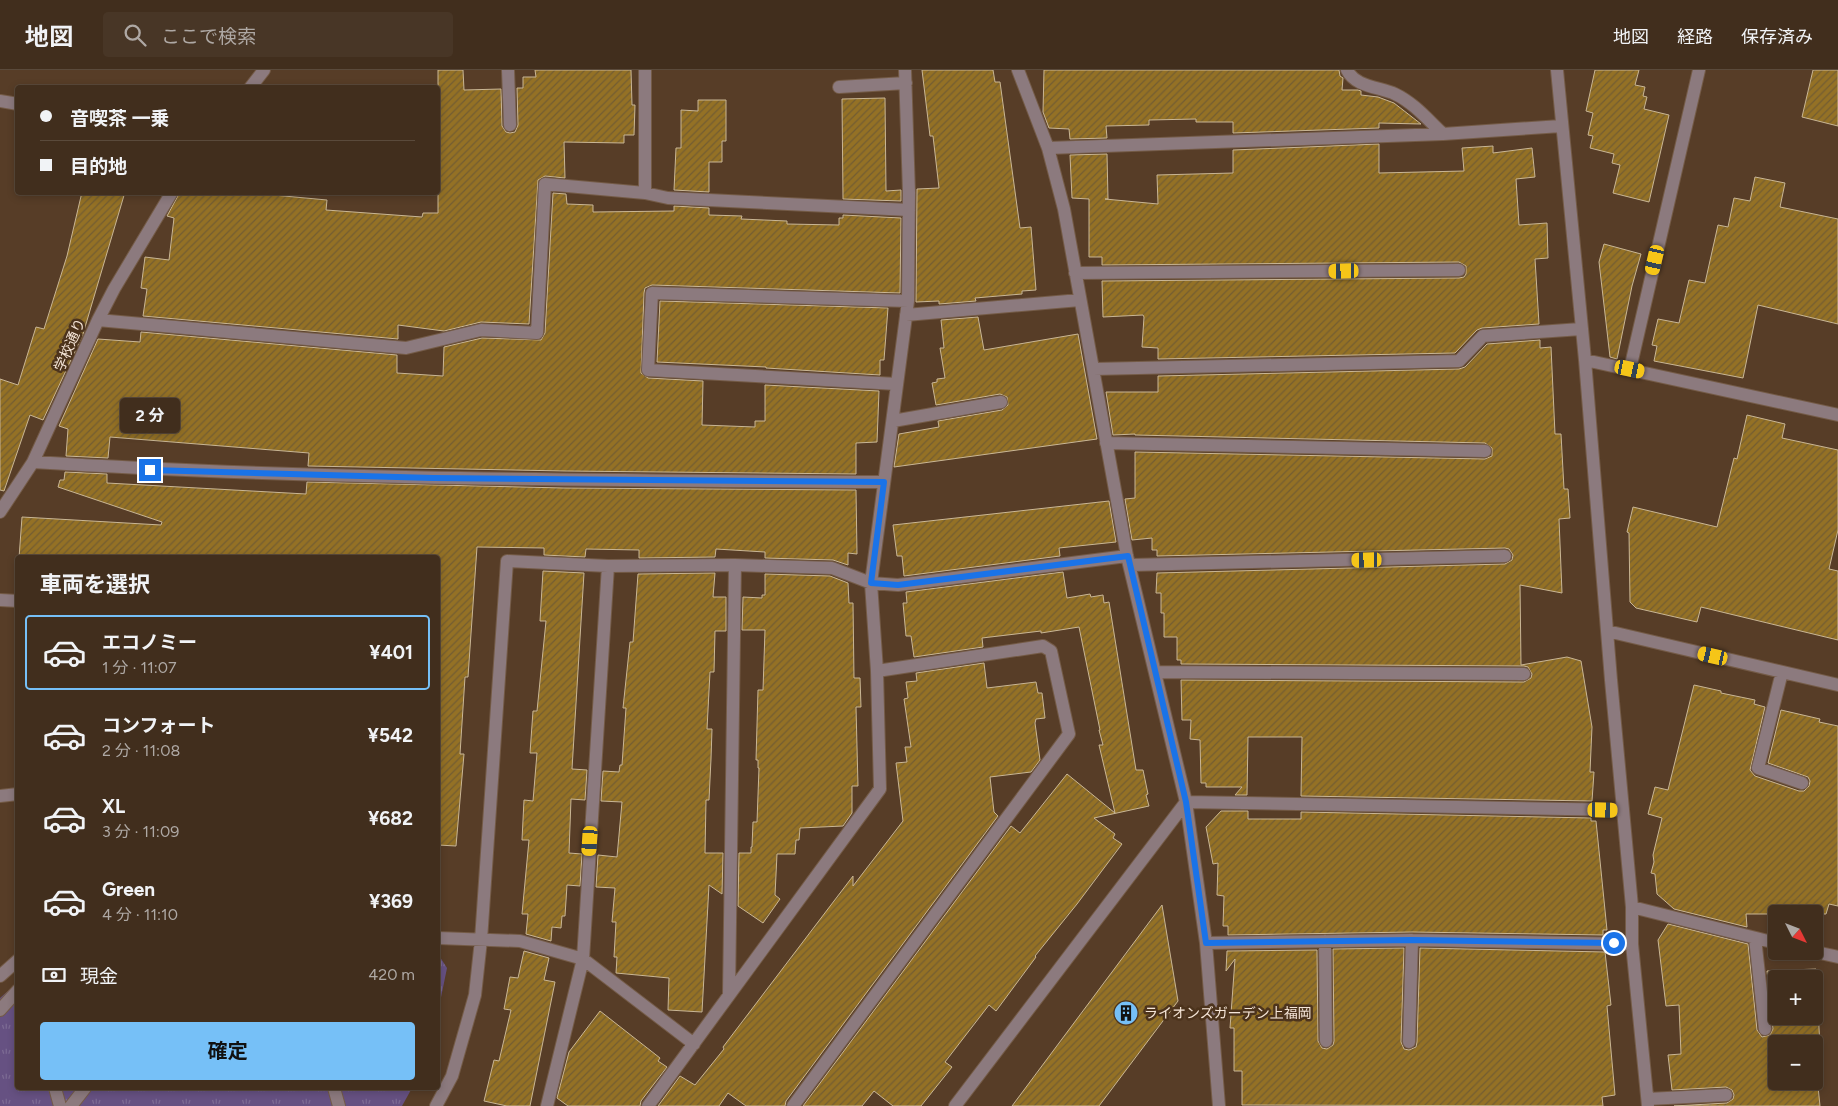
<!DOCTYPE html>
<html lang="ja">
<meta charset="utf-8">
<style>
:root{--surface:#412e1d;--page:#483626;--text:#f1f3f6;--muted:#aea8a4;--line:#5a4a3b;--accent:#76c0f7}
body{margin:0;font-family:Figtree,"Noto Sans JP",sans-serif;background:var(--page);color:var(--text);height:100vh;display:flex;flex-direction:column;font-size:19px;white-space:nowrap}
*{box-sizing:border-box;margin:0}
p{font-size:16px;color:var(--muted)}
.icon{flex:none;width:28px;height:28px;fill:none;stroke:currentColor;stroke-width:2;stroke-linecap:round;stroke-linejoin:round}
.map{position:relative;flex:1;overflow:hidden}
.sheet{position:absolute;left:15px;top:485px;width:425px;height:535px;display:flex;flex-direction:column;background:var(--surface);border-radius:5px;box-shadow:0 2px 8px #0003,0 0 0 1px var(--line)}
.sheet>*{flex:none}
.banner{position:absolute;left:15px;top:15px;width:425px;height:110px;border-radius:5px;box-shadow:0 2px 8px #0003,0 0 0 1px var(--line);display:grid;align-content:center;height:110px;padding:0 25px;background:var(--surface)}
.needle{width:32px;rotate:132deg}
.fabs{position:absolute;left:1768px;top:835px;display:grid;gap:10px}
.fabs a{display:grid;place-items:center;width:55px;height:55px;border-radius:5px;background:var(--surface);box-shadow:0 2px 8px #0003,0 0 0 1px var(--line);font-size:25px}
.end{position:absolute;width:22px;height:22px;margin:-11px;border:6px solid #1a73e8;background:#fff;box-shadow:0 0 0 2px #fff}
.from{border-radius:50%}
.bubble{position:absolute;height:35px;border-radius:5px;background:var(--surface);box-shadow:0 2px 8px #0003,0 0 0 1px var(--line);font-size:16px;font-weight:700;line-height:35px;text-align:center}
.car{position:absolute;width:15px;height:30px;margin:-15px -8px;border-radius:6px;box-shadow:0 0 4px 1px #0007;background:linear-gradient(#f5c518 24%,#345 0 40%,#f5c518 0 76%,#345 0 86%,#f5c518 0)}
.banner b{display:flex;align-items:center;gap:18px;height:48px;font-size:19px}
.banner b+b{border-top:1px solid var(--line)}
.banner i{width:12px;height:12px;background:var(--text)}
ul{padding:0;list-style:none}
li{display:flex;align-items:center;gap:15px;height:75px;margin:0 10px 8px;padding:0 15px;border:2px solid transparent;border-radius:5px}
li div{flex:1}
li b{display:block;font-size:19px}
li em{font-style:normal;font-weight:700}
li.active{border-color:var(--accent)}
li>.icon{width:45px;height:45px;stroke-width:1.5}
h2{padding:0 25px;font-size:22px;line-height:60px}
.pay{display:flex;align-items:center;gap:12px;height:55px;padding:0 25px;font-size:19px}
.pay p{margin-inline-start:auto}
.button{display:flex;gap:10px;margin-top:auto;padding:10px 25px}
.button a{flex:1;height:58px;border-radius:5px;background:var(--accent);color:#111;font-size:20px;font-weight:700;line-height:58px;text-align:center}
header{display:flex;align-items:center;gap:30px;box-sizing:border-box;height:70px;padding:0 25px;background:var(--surface);border-bottom:1px solid var(--line)}
header strong{font-size:24px}
nav{display:flex;gap:28px;margin-inline-start:auto;font-size:18px}
.search{width:350px;height:45px;background:var(--page);display:flex;align-items:center;gap:12px;box-sizing:border-box;padding:0 18px;border-radius:5px;color:var(--muted);font-size:19px}
.map>svg:first-child{display:block}
</style>
<header>
<strong>地図</strong>
<div class="search"><svg class="icon" aria-label="search" viewBox="0 0 24 24"><circle cx="10" cy="10" r="6"/><path d="M15 15l6 6"/></svg>ここで検索</div>
<nav><a>地図</a><a>経路</a><a>保存済み</a></nav>
</header>
<div class="map">
<svg width="1838" height="1036" viewBox="0 0 1838 1036">
<defs>
<pattern id="park-tufts" width="24" height="20" patternUnits="userSpaceOnUse" patternTransform="scale(1.25)"><rect width="24" height="20" fill="#665182"/><path d="M3 7l-1-3M5 7V3M7 7l1-3M15 17l-1-3M17 17v-4M19 17l1-3" fill="none" stroke="#7c6a93"/></pattern>
<pattern id="building-hatch" width="6" height="6" patternUnits="userSpaceOnUse" patternTransform="scale(1.25)"><rect width="6" height="6" fill="#947125"/><path d="M-1 1l2-2M0 6l6-6M5 7l2-2" fill="none" stroke="#735d32"/></pattern>
</defs>
<rect width="100%" height="100%" fill="#573d27"/>
<!-- park -->
<path fill="url(#park-tufts)" d="M438 884 447 898 438 942Z
M17 913 18 1018H412L402 1036H0V928Z"/>
<!-- building -->
<path fill="url(#building-hatch)" stroke="#c9b695" fill-rule="evenodd" d="M438 0H463L464 20 501 19 502 56 506 62 510 63 515 62 518 55 517 18H523V7H536L535 0H631L632 35H635L634 65H624V73L564 72 565 108 545 106 538 110 529 254 481 252 444 261 398 255V269L143 246 147 219 141 218 145 187 169 190 174 148 167 146 180 122H241L327 130 326 140 422 147 423 143H438Z
M922 0H993L995 12H1000L1020 158 1031 157 1036 220 1022 221V224L975 228 976 231 939 234V231L916 232 917 119 939 118 933 66H930Z
M1044 0H1339L1340 6 1343 8 1342 20H1358L1361 21V25L1378 27 1394 33 1421 54 1379 53V58L1233 63V52H1196V49L1149 50V55L1106 56 1107 68 1070 69 1069 59 1049 58 1043 42Z
M1595 0H1639L1635 15 1645 17 1643 26 1647 27 1644 39 1669 45 1649 132 1613 123 1620 95 1612 93 1614 84 1590 78 1593 66 1588 65 1593 43 1586 41Z
M1813 0H1838V56L1802 47Z
M885 28 886 121 901 120V131L843 129 842 29Z
M698 30H726V71H722V92H709V122L674 120 676 78H681V40L698 41Z
M1379 74V103L1464 101 1462 78 1493 76V83L1532 78 1535 107 1516 109 1519 155 1547 153 1548 188 1535 189 1539 254 1482 258 1477 260 1455 283 1158 289V278L1142 277 1144 247 1143 245 1103 247 1102 211 1459 208 1464 207 1466 204V196L1459 192 1102 195V187H1089V129L1072 128 1070 85 1107 84 1108 129H1105L1158 134 1157 105 1233 103V80Z
M1755 107 1785 113 1780 137 1838 149V254L1758 235 1743 308 1654 291 1657 276 1652 275 1658 249 1679 253 1689 210 1705 213 1718 155 1728 157 1734 128 1750 131Z
M82 122H125L83 264 43 350 30 345 4 421 0 420V309L18 315 36 257 44 259 67 186Z
M553 123 566 124 567 134 593 135V142L674 141V136L709 138V145L742 146 741 149 787 151V154L839 155V148H843V145L901 148 900 223 652 215 645 218 644 223 641 303 648 308 703 311 702 355 755 357V351H765V315L879 321 877 372 856 373V404L565 401 308 396 309 383 110 367 108 388 66 386 68 359 59 356 98 269 140 272 141 262 397 285V303L443 306 444 277 482 268 541 270 545 263Z
M1604 174 1641 184 1632 216 1617 289 1610 287 1599 192Z
M660 231 888 238 884 290H880V305L766 298V297L657 292Z
M978 247 984 280 1078 264 1097 369 894 397 899 364 939 357 938 351 1002 340 1008 335 1007 327 1000 324 936 335 932 313 937 312V309L945 308 940 278H944L941 250Z
M1540 270V278L1551 277 1555 364H1561L1564 419H1568L1570 448 1559 449 1562 523 1520 515 1521 595 1567 587 1581 591 1592 657 1590 702H1594L1592 731 1301 726 1302 667H1248L1247 725H1235L1242 717H1206V713H1201L1200 670 1190 669 1191 650H1182L1181 610 1524 612 1531 608 1532 604 1528 597 1524 596 1181 594V590H1177V567H1164V543H1161V523H1156L1157 503 1505 494 1512 490 1513 485 1509 479 1505 478 1157 486V480H1152V468L1132 470 1125 429 1135 428V382L1485 389 1492 386V378L1485 373 1135 365V364L1113 365 1106 322H1158V306L1459 299 1465 297 1487 274Z
M1747 345 1785 354 1782 368 1838 380V460L1829 499 1838 501V570L1701 537 1697 552 1636 538 1630 532 1629 463 1627 462 1633 437 1717 457 1734 388 1737 389Z
M65 402 107 404V413L306 424 307 412 564 418 856 420 857 484 848 483V495L833 490 765 488V482L716 479 715 487 639 488V480L586 479 585 487 544 485V478L477 477 468 607H465L460 684H464L456 776 438 775V488H19L22 447 161 455 162 452 58 417 60 410H64Z
M1109 431 1116 472 1059 478 1060 486 904 506 902 486H897L893 455Z
M543 501 584 503 572 699 587 700 585 730 571 729 569 783 582 784 580 816 567 815 565 846H562L561 858 552 857 551 871 526 864 528 844H522L529 770H522L524 730 533 731 537 683H530L533 641H537L546 551H540Z
M1063 502 1067 528 1090 524 1091 527 1103 525 1104 533 1109 532 1136 700H1143L1148 724 1146 725 1149 736 1094 748 1115 764 1113 768 1122 774 1077 834 1035 886 1036 887 996 941 989 935 945 992 952 997 921 1036H893L874 1021 862 1036H803L1011 756 1020 763 1067 704 1115 743 1099 675H1103L1099 660H1100L1079 557 1041 563V561L982 568 983 577 914 587 911 566H906L903 533H907L906 522Z
M715 503 713 527H726V561H715L714 602H710L707 659H712L711 689 709 730H706L705 783H723L722 824 709 815 702 942 668 940 669 908 616 903 617 887H614L616 852H612L615 818 596 817 598 785 617 787 622 732 601 731 603 701 619 702 620 695H622L626 638H623L630 572H633L638 504Z
M765 504 830 506 848 513 849 533H853L854 608H860L861 637H856L858 716H852V743L843 756 800 758 799 770H796L795 784H777L775 825 780 829 763 853 738 836 739 783H751V777H752L753 752H757L759 698H758V690H756L758 620H763L765 560H742L743 527 762 528V525H765Z
M984 593 987 618 1036 612 1038 623H1042L1045 648 1036 649 1035 653 1040 690 1031 702 990 707 994 742 998 746 786 1031 785 1036H746L728 1023 719 1036H658L680 1006 695 1015 724 979 723 977 853 806V816L903 751 896 693 907 692 905 677H911L904 629 908 628 906 612 917 611 916 603Z
M1694 615 1721 621V623L1755 630 1754 634 1765 637 1750 700 1755 706 1799 721H1804L1809 716 1810 711 1808 707 1768 693 1781 640 1820 649 1819 652 1838 656V836L1829 834 1826 844H1746L1747 857 1674 839 1657 824 1655 804 1651 803 1654 792 1653 785 1662 748 1648 744 1655 717 1668 720Z
M1221 741H1248V749H1301V742L1591 748V751H1596L1607 860H1603V865L1412 862 1228 865V856H1223L1224 826 1217 825 1218 793 1213 794 1206 757Z
M1162 835 1178 931 1099 1036H1012Z
M1668 854 1748 874 1757 960 1762 967 1770 965 1773 959 1767 901 1816 899 1820 977H1814L1820 1036H1674L1727 1033 1733 1029 1734 1025 1732 1020 1726 1017 1672 1020 1668 985 1681 984 1679 935 1666 936 1658 870ZM1776 909H1814V946H1776ZM1776 974H1814V1011H1776Z
M1404 878 1401 972 1404 979 1409 980 1416 977 1417 972 1420 878 1605 882 1611 935 1607 936 1615 1025 1602 1027 1603 1036 1242 1035V1001H1234V958H1230L1235 889 1226 901 1227 881 1317 880 1318 971 1322 978 1327 979 1333 975 1334 971 1333 879Z
M524 881 549 888 544 910 555 912 530 1036H507L484 1031 494 990 499 991 511 940 504 939 510 907 518 908Z
M600 941 660 988 658 991 667 997 641 1031 640 1036H568L557 1028 569 982Z"/>
<g fill="none" stroke-linecap="round" stroke-linejoin="round">
<defs>
<path id="minor" d="M508 0 510 55
M1018 0 1048 78 1064 139 1127 486 1186 732 1206 873 1219 1036
M1347 0C1355 17 1380 17 1395 24 1414 33 1428 50 1443 64L1561 56
M1557 0 1585 290 1611 610 1632 837V874L1648 1036
M839 17 906 13
M250 18 264 0
M0 31 18 34
M1048 78 1443 64
M645 123V0
M1075 203 1459 200
M906 245 1080 230
M98 250 406 278 481 260 537 263 545 114 645 123 668 128 909 140
M1585 290 1838 345
M1093 299 1459 291 1483 266 1581 259
M1630 299 1699 0
M897 314 648 300 652 223 908 231
M893 351 1001 332
M1106 373 1485 381
M33 392C316 410 600 410 884 412
M0 442 33 392 98 250 114 219 172 122
M1131 495 1505 486
M0 530 18 531
M1607 561 1838 615
M1155 602 1524 604
M1782 602 1758 698 1802 713
M0 726 18 724
M1186 732 1623 740
M1632 837 1776 873
M438 868 520 871 583 889 694 974
M1755 868 1765 959
M1325 871 1326 971
M1206 873 1412 870 1632 874
M1811 881 1838 887
M0 906 18 890
M729 924 735 495
M0 940 18 920
M1409 972 1412 870
M55 1018 60 1036
M334 1018 339 1036
M1648 1029 1726 1025
M71 1036 85 1018
M436 1036 452 1006 475 925 481 870 507 491 608 496 735 495 832 498 871 513 898 515 1127 486
M547 1036 583 889 608 496
M648 1036 880 719 877 601 871 513 908 231 909 123 905 0
M793 1036 1069 664 1051 581 1043 576 877 601
M955 1036 1186 732"/>
</defs>
<!-- minor casing -->
<use href="#minor" stroke="#745b47" stroke-width="14"/>
<!-- minor -->
<use href="#minor" stroke="#8c7a7e" stroke-width="12"/>
</g>
<g fill="none" stroke-linecap="round" stroke-linejoin="round">
<!-- route -->
<path stroke="#1a73e8" stroke-width="6" d="M150 400 433 408 884 412 871 513 898 515 1128 486 1186 732 1206 873 1412 870 1614 873"/>
</g>
<!-- icons -->
<defs>
<symbol id="building-disc" viewBox="-11 -11 22 22"><circle r="9.5" fill="#76c0f7" stroke="#4c331c"/><path d="M-4-6H4V6H1V3H-1V6H-4ZM-2.5-4.3h1.7v1.8h-1.7ZM.8-4.3h1.7v1.8H.8ZM-2.5-1h1.7V.8h-1.7ZM.8-1h1.7V.8H.8Z" fill="#111"/></symbol>
</defs>
<g fill-rule="evenodd">
<use href="#building-disc" x="1112" y="929" width="28" height="28"/>
</g>
<g text-anchor="middle" dominant-baseline="central" stroke-width="5" stroke-linejoin="round" paint-order="stroke">
<!-- street labels -->
<g font-size="14" fill="#f6e6d8" stroke="#4c331c">
<text transform="translate(70 275) rotate(-66)">学校通り</text>
</g>
<!-- poi labels -->
<g font-size="14" fill="#f6e6d8" stroke="#4c331c" text-anchor="start">
<text x="1144" y="943">ライオンズガーデン上福岡</text>
</g>
</g>
</svg>
<div class="fabs">
<a><svg class="needle" viewBox="-14 -14 28 28"><path d="M0-13l5 13h-10z" fill="#e53935"/><path d="M0 13l5-13h-10z" fill="#aea8a4"/></svg></a>
<a>+</a>
<a>−</a>
</div>
<i class="end from" style="left:1614px;top:873px"></i>
<i class="end" style="left:150px;top:400px"></i>
<div class="bubble" style="left:120px;top:328px;width:60px">2 分</div>
<i class="car" style="left:1655px;top:190px;rotate:193deg"></i>
<i class="car" style="left:1344px;top:201px;rotate:269deg"></i>
<i class="car" style="left:1630px;top:299px;rotate:102deg"></i>
<i class="car" style="left:1367px;top:490px;rotate:269deg"></i>
<i class="car" style="left:1713px;top:586px;rotate:283deg"></i>
<i class="car" style="left:1603px;top:740px;rotate:91deg"></i>
<i class="car" style="left:590px;top:771px;rotate:184deg"></i>
<div class="banner">
<b><i class="from"></i>音喫茶 一乗</b>
<b><i></i>目的地</b>
</div>
<section class="sheet">
<h2>車両を選択</h2>
<ul>
<li class="active"><svg class="icon" aria-label="car" viewBox="0 0 24 24"><path d="M5 17H2v-5l4-1 3-4h7l3 4 3 1v5h-3M9 17h6M6 11h13"/><circle cx="7" cy="17" r="2"/><circle cx="17" cy="17" r="2"/></svg><div><b>エコノミー</b><p>1 分 · 11:07</p></div><em>¥401</em></li>
<li><svg class="icon" aria-label="car" viewBox="0 0 24 24"><path d="M5 17H2v-5l4-1 3-4h7l3 4 3 1v5h-3M9 17h6M6 11h13"/><circle cx="7" cy="17" r="2"/><circle cx="17" cy="17" r="2"/></svg><div><b>コンフォート</b><p>2 分 · 11:08</p></div><em>¥542</em></li>
<li><svg class="icon" aria-label="car" viewBox="0 0 24 24"><path d="M5 17H2v-5l4-1 3-4h7l3 4 3 1v5h-3M9 17h6M6 11h13"/><circle cx="7" cy="17" r="2"/><circle cx="17" cy="17" r="2"/></svg><div><b>XL</b><p>3 分 · 11:09</p></div><em>¥682</em></li>
<li><svg class="icon" aria-label="car" viewBox="0 0 24 24"><path d="M5 17H2v-5l4-1 3-4h7l3 4 3 1v5h-3M9 17h6M6 11h13"/><circle cx="7" cy="17" r="2"/><circle cx="17" cy="17" r="2"/></svg><div><b>Green</b><p>4 分 · 11:10</p></div><em>¥369</em></li>
</ul>
<div class="pay"><svg class="icon" aria-label="cash" viewBox="0 0 24 24"><path d="M3 7h18v10H3z"/><circle cx="12" cy="12" r="2"/></svg>現金<p>420 m</p></div>
<div class="button"><a>確定</a></div>
</section>
</div>
